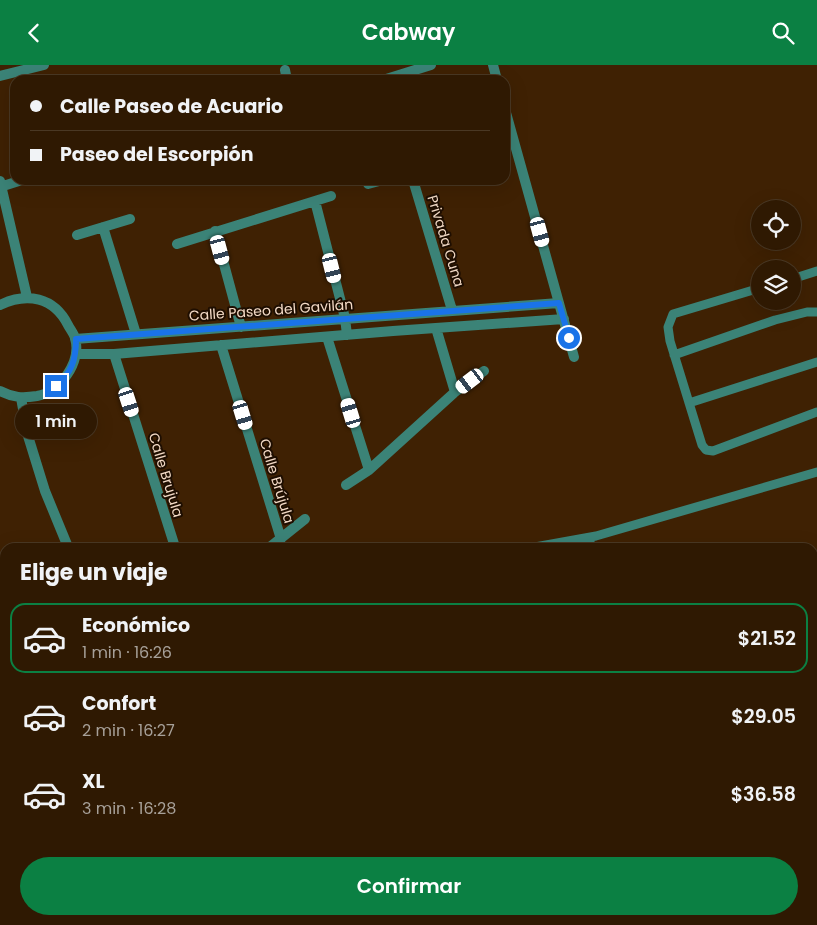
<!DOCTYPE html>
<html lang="es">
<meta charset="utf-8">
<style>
:root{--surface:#2f1902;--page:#37220c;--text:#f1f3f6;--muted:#a7a099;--line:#4a3824;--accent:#0b8043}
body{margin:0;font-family:Poppins,sans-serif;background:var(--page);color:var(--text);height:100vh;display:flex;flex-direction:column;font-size:19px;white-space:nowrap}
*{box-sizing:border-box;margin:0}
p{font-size:16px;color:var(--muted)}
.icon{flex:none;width:28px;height:28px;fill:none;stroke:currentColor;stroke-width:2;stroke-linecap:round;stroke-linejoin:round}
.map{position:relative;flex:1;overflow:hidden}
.drawer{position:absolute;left:0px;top:478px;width:818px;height:382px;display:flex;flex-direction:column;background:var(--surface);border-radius:15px 15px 0 0;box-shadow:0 5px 20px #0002,0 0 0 1px var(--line)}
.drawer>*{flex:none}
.banner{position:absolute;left:10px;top:10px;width:500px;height:110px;border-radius:15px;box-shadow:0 5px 20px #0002,0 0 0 1px var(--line);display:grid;align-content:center;height:110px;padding:0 20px;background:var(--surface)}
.buttons{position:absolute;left:751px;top:135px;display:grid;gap:10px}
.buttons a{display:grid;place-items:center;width:50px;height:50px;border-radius:50%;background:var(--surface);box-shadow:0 5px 20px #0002,0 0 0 1px var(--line);font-size:25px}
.end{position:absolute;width:22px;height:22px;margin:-11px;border:6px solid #1a73e8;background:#fff;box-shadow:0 0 0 2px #fff}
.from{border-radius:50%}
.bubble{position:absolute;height:35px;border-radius:18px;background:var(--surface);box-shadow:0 5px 20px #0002,0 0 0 1px var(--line);font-size:16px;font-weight:600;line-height:35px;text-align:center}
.car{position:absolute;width:15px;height:30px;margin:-15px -8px;border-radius:6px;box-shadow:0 0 4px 1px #0007;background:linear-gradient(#fff 24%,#345 0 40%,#fff 0 76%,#345 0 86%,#fff 0)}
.banner b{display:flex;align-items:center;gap:18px;height:48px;font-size:19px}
.banner b+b{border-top:1px solid var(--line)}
.banner i{width:12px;height:12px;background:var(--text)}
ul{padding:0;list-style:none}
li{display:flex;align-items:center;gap:15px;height:70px;margin:0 10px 8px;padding:0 10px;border:2px solid transparent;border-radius:15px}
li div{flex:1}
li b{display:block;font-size:19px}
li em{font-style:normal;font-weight:600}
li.current{border-color:var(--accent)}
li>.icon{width:45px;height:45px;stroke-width:1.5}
h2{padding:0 20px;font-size:22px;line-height:60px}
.primary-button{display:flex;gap:10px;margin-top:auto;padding:10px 20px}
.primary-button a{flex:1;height:58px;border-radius:30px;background:var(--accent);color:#fff;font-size:20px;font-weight:600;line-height:58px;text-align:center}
header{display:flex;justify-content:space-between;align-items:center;height:65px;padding:0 20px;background:var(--accent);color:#fff;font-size:22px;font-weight:600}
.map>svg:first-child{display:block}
</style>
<header><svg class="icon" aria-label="back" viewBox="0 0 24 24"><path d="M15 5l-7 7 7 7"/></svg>Cabway<svg class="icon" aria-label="search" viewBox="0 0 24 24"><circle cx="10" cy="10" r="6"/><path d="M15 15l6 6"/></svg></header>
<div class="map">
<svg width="817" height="860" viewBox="0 0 817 860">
<rect width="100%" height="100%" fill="#3f2103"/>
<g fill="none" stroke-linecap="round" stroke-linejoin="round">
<!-- service -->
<path stroke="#3b8377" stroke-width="9" d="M792 214 817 206
M760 223 673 249 668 262 670 276 702 380 706 385 713 386 817 347
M674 290 775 255 807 247H817
M689 338 817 297
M535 482 596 471 817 407
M577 482 592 473
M812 800 817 798
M812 830 817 829
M541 855 547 860
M592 855 626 858 636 855
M718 860 734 855"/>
<!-- minor -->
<path stroke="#3b8377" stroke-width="10" d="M493 0 497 15
M285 5 287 15
M0 11 44 0
M383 15 431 0
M505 44 574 292
M413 115 452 245
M0 116 27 232
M368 119 383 115
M0 122 22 115
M315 136 345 253 347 270
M103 162 136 269
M215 166 241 262
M77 170 130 154
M177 179 331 131
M0 240C27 227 54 232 68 260 70 264 74 269 75 273 82 297 60 327 37 331 23 333 13 333 0 326
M436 263 455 327
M327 272 369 405
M75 274 559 238
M221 280 281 474
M76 289H114L393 266 564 254
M114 289 175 482
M21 333 28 371 45 426 68 482
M346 420 369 405 455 327 484 306
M270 482 305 454
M0 556 5 552
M0 701 5 697
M0 804 5 810
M0 845 5 841
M42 855 46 860
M358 855 362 860
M309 860 315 855"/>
</g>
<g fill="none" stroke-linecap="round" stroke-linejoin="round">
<!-- route -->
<path stroke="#1a73e8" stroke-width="6" d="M56 321C72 308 76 294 76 274L559 238 569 273"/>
</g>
<g text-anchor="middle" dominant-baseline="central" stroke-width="4" stroke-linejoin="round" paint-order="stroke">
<!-- street labels -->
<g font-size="14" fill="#f3dac6" stroke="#1e0e01">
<text transform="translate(446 176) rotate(73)">Privada Cuna</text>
<text transform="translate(271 245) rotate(-4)">Calle Paseo del Gavilán</text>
<text transform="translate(166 410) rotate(73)">Calle Brujula</text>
<text transform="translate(277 416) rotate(73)">Calle Brújula</text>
</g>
</g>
</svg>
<div class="buttons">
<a><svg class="icon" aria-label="locate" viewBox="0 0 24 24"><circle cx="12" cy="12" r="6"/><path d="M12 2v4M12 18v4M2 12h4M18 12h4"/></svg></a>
<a><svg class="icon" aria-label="layers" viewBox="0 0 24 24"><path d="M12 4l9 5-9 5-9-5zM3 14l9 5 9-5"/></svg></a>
</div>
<i class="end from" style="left:569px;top:273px"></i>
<i class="end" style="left:56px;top:321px"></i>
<div class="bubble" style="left:15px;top:339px;width:82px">1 min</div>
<i class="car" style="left:540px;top:167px;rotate:165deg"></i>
<i class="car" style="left:220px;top:185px;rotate:165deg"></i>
<i class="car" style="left:332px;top:203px;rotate:166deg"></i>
<i class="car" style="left:470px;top:316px;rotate:233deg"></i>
<i class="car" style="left:129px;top:337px;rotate:162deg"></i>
<i class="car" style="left:351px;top:348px;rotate:343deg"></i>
<i class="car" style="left:243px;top:350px;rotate:163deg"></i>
<div class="banner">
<b><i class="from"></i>Calle Paseo de Acuario</b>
<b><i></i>Paseo del Escorpión</b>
</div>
<section class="drawer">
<h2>Elige un viaje</h2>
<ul>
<li class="current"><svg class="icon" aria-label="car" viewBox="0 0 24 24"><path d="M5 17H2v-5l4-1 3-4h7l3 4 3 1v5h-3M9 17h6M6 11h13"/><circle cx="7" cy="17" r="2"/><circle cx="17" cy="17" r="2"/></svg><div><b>Económico</b><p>1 min · 16:26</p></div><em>$21.52</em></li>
<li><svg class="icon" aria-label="car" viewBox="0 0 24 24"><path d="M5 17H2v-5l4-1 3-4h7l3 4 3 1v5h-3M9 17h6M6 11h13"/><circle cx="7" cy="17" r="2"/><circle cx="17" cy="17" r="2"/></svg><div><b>Confort</b><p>2 min · 16:27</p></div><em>$29.05</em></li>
<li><svg class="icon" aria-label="car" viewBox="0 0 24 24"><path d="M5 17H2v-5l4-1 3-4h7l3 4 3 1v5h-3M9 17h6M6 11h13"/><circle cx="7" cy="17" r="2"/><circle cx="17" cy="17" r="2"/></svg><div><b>XL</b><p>3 min · 16:28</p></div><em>$36.58</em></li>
</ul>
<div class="primary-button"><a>Confirmar</a></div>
</section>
</div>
